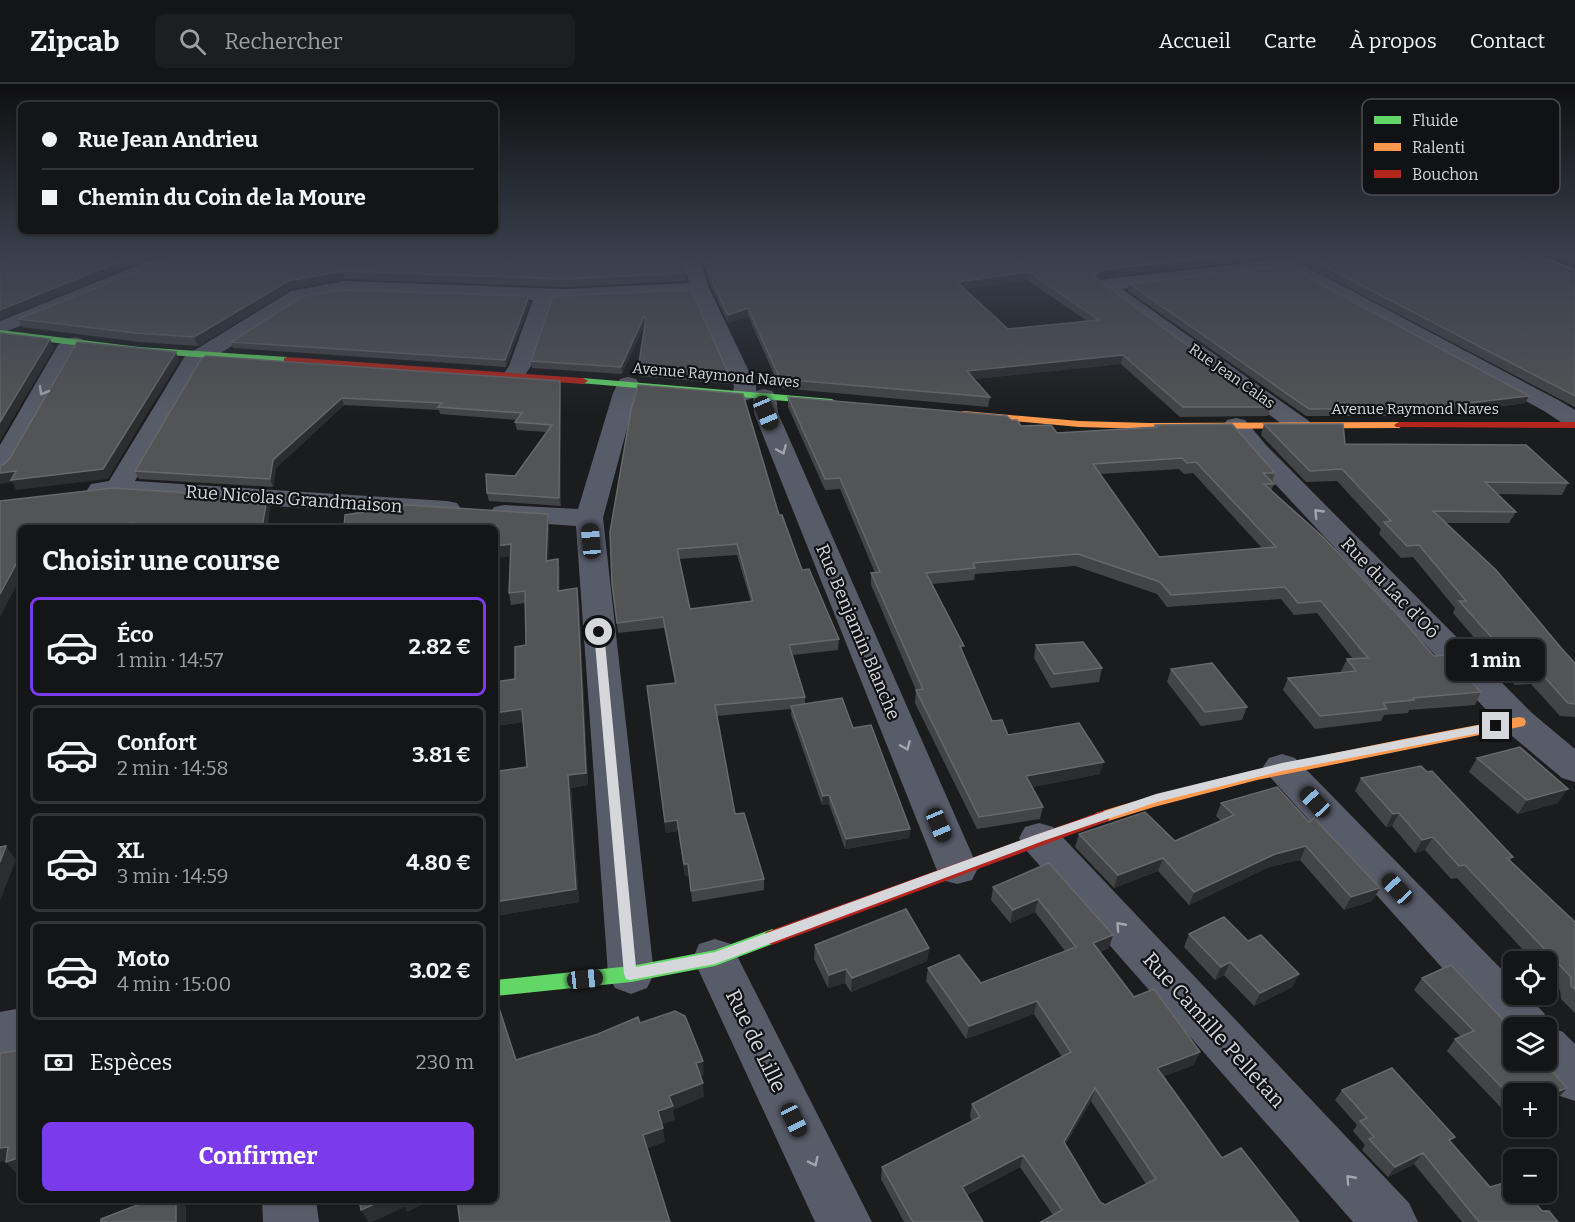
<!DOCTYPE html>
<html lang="fr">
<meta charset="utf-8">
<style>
:root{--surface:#141516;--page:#1d1e1f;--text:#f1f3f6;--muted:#9d9fa1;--line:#333435;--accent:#7c3aed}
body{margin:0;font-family:Bitter,serif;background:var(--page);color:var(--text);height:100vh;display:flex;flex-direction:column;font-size:22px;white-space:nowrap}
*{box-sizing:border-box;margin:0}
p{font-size:20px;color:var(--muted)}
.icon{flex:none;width:33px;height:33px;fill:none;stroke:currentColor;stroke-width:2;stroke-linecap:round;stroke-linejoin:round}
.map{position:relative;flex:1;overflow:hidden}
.sheet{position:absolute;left:18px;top:441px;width:480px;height:678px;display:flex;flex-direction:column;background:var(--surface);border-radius:9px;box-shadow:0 2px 4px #0004,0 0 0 2px var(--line)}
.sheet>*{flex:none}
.hud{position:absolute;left:18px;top:18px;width:480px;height:132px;border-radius:9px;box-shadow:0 2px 4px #0004,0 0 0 2px var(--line);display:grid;align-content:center;height:132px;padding:0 24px;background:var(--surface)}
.controls{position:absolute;left:1503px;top:867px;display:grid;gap:12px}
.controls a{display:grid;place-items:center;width:54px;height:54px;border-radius:9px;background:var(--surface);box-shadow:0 2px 4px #0004,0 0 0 2px var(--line);font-size:30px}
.end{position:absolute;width:27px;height:27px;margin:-14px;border:8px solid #d6d7da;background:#111;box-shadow:0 0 0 3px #111}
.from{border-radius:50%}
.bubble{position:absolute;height:42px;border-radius:9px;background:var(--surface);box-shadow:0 2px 4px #0004,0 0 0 2px var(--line);font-size:20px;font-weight:700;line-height:42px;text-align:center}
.car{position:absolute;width:18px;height:36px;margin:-18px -9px;border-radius:8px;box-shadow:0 0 4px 2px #0007;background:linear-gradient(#222 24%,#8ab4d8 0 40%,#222 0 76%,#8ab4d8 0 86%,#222 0)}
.hud b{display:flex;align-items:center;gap:21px;height:57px;font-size:22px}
.hud b+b{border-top:2px solid var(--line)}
.hud i{width:15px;height:15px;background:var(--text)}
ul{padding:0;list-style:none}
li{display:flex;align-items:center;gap:18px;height:99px;margin:0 12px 9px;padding:0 12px;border:3px solid var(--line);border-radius:9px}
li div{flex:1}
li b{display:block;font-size:22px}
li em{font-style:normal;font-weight:700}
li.selected{border-color:var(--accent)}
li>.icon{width:54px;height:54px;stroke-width:1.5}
h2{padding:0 24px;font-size:27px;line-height:72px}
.pay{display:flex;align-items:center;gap:15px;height:66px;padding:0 24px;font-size:22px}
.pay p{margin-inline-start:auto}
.button{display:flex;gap:12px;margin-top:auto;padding:12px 24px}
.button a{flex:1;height:69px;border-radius:9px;background:var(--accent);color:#fff;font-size:24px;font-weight:700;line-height:69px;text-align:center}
header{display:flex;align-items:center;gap:36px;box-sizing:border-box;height:84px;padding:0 30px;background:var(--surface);border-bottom:2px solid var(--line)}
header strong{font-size:28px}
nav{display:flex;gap:33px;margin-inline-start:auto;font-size:21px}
.search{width:420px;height:54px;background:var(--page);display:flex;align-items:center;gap:15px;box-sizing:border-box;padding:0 21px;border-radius:9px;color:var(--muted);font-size:22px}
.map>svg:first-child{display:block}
</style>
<header>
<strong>Zipcab</strong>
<div class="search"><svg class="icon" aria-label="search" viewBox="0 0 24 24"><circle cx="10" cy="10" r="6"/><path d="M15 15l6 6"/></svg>Rechercher</div>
<nav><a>Accueil</a><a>Carte</a><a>À propos</a><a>Contact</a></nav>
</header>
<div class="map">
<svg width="1575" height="1138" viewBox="0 0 1575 1138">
<rect width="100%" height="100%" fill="#1b1c1e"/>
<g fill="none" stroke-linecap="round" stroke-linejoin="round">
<!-- street -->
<path fill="#585b68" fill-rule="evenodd" d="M163 171H187L184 175 0 250V237Z
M681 171H699L709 204 756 302V307L764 305 772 307 776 312 778 329 978 784 972 796 957 800 942 796 936 784 754 329 753 314 744 317 736 315 733 310 734 302 693 210 552 216 531 282 521 297 513 299 505 297 502 292 509 282 533 216 345 209 304 216 202 281 135 397 447 417 457 419 461 425 457 431 447 433 118 412 100 414 91 412 87 406 91 400 109 397 185 272 291 207 345 197 564 205 689 199Z
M1259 171H1282L1294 176 1560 317 1575 326V344L1567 342 1544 327 1285 186 1122 205 1309 337 1312 342 1309 347 1300 349 1291 347 1096 201 1098 197 1105 195 1267 177Z
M75 253 82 255 85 259 75 270 13 383 9 388 0 391V361L58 261 68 255Z
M628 293 636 295 639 300 603 434 654 890 647 904 631 910 615 904 608 890 576 442 504 437 494 435 490 429 494 423 504 421 578 425 613 309 620 295Z
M1236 334 1245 336 1266 361 1532 629 1575 665V698L1562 694 1506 647 1248 371 1224 341 1227 336Z
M1282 670 1295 674 1514 898V910H1526L1544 929 1551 943 1563 948 1575 960V1017L1557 1011 1527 976H1546V944H1514V961L1510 959 1269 692 1263 683 1269 674Z
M1039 739 1053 743 1409 1119 1418 1138H1353L1025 765 1019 754 1025 743Z
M715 855 731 860 872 1138H815L693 874 699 860Z
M21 924V968L0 972V928Z
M262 1116H316L319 1138H263Z"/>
<!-- fast -->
<path fill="#63d668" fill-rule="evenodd" d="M1530 171H1539L1575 185V190Z
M0 246 139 263 287 273 291 276 287 279 139 269 0 252Z
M583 294 832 315 837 318 832 321 580 299V295Z
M772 845 778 848 781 853 778 858 715 882 631 898 495 912V896L631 882 715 866Z"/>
<!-- slow -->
<path fill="#ff974d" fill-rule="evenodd" d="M964 327 1079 337 1149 339 1399 338 1404 341 1399 344 1149 345 1079 343 961 332V328Z
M1519 633 1524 634 1526 638 1524 642 1257 696 1154 723 1102 739 1096 737 1094 733 1096 729C1235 686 1377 660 1519 633Z"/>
<!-- jam -->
<path fill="#b3261e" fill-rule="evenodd" d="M287 273 583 294 588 297 583 300 284 278V274Z
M1399 338H1575V344L1396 343 1394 341Z
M1102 727 1108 729 1110 733 1108 737 772 861 766 858 763 853 766 848Z"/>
</g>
<!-- wall -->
<path fill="#434446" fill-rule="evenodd" d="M179 171 686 189V197L564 203 345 195 291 205 198 262 139 258 22 243 18 235Z
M700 171H1262L1261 175 1105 193 1097 195 1271 323 1268 332 1180 333 1121 280 974 295 990 313 988 323 780 304 748 232 728 239 711 203ZM1027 196 1087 237 1008 245 965 205Z
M1286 171H1529L1575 186V323Z
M1553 171H1575V180Z
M1130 200 1529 312 1525 319 1425 332H1306L1128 207Z
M691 206 730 293 731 300 638 292V285L645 240 622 290 532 284 531 277Z
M530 218 506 283 233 264 231 258Z
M201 275 561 304V422L489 417 487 409 515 392 546 348 517 346 515 338 517 336 440 330 439 326 344 321 276 384 273 403 139 395 135 387Z
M788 313 1011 336 1021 342 1057 349 1154 343 1155 341 1275 389 1272 398 1274 400 1271 407 1434 572 1481 608 1475 621 1409 626 1408 629 1384 631 1381 637 1315 645 1283 606 1288 594 1342 588 1341 587 1347 575H1353L1317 529 1294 531 1281 515 1167 523 1157 510 1075 482 975 490 974 496 932 500 992 637 1008 651 1100 690 1032 703 1043 723 1040 735 977 745 915 619 916 606 871 501V489H875L840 405 825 406 788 323ZM1179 385 1184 390 1193 389 1262 464 1159 473 1100 390Z
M1264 340 1345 360 1568 399 1562 411 1497 410 1516 428 1509 439H1446L1575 579V633L1560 632 1531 600 1515 601 1453 529 1455 524 1413 473 1401 474 1379 450 1381 445 1337 397 1306 398 1261 351Z
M779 431 802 486 839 555 838 566 793 571 805 613V620L853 644 910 745 909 754 845 765 829 720 822 721 791 631V625L717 632 735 730 764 795V806L692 818 690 791 685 792 678 747 666 749 647 602 675 599 664 544 618 549 612 500 610 448ZM737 471 751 518 690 525 679 475Z
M549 442 548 476 558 475 560 487V506L579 516 588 701 571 704 579 818 495 832V735L499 734 527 683 523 638 495 642V598L515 595 526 561 525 519 511 521 509 509 510 472 497 474 495 465V458Z
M1036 561 1102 584 1099 598 1051 604 1034 574Z
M1171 585 1247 623 1242 636 1201 642 1167 598Z
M1477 674 1558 719 1518 730 1469 688Z
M1361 694 1513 773 1510 777 1575 838V929L1561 915 1560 906 1546 891V878H1534L1457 794 1451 795 1425 766 1415 769 1392 742 1386 743 1355 707Z
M1221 719 1309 738 1380 804 1372 817 1344 826 1300 776 1269 783 1189 821 1158 787 1114 804 1075 763 1079 750 1175 757 1221 737 1216 732Z
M1049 779 1109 864 1100 868 1134 913 1194 981 1164 992 1222 1074 1299 1138 1053 1131 1020 1083 967 1111 983 1138H904L881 1095 882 1083 972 1037 970 1032 972 1020 1062 973 1034 930 966 955 926 897 928 884 981 899 1065 867 1035 828 1010 839 991 816 993 803ZM1091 1017 1146 1100 1105 1121 1100 1118 1065 1061Z
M1189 850 1248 857 1299 890 1292 903 1254 922 1224 891 1215 896 1184 863Z
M815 861 929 864 927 877 851 908 845 899 828 904 814 875Z
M1422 894 1567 1004 1557 1015 1514 1010V1033L1511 1034 1447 967 1455 955 1461 953 1414 906Z
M1342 1006 1451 1059 1490 1103 1542 1127 1558 1138H1462L1414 1080 1388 1093 1362 1066 1365 1061 1353 1047 1357 1041 1335 1016Z"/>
<!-- shaded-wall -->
<path fill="#2c2d2f" d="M136 171H158L0 236V226Z
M1235 171H1262L1261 175 1105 193 1097 195 1095 193 1099 187 1106 185Z
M343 187 345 195 291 205 198 262 194 253 288 197Z
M1029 188 1027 196 957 206V198Z
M529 212 530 218 506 283 505 276Z
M748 224V232L728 239V231Z
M644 233 645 240 622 290 621 283Z
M50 255 54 264 0 357V338Z
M176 268 179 277 108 395 16 406 12 398 0 400V389Z
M1123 271 1121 280 965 296 967 287Z
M560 297 561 304V422L559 414Z
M1529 312 1525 319 1425 332 1428 324Z
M342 314 344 321 276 384 273 403 270 395 273 376Z
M267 414 270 424 268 444H263Z
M548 430 549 442 548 489 546 477Z
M133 439 145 441 147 444H92Z
M497 442 495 454V444H483Z
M511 460 513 472 497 474 495 462Z
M21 471V493L0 533V510Z
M558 475 560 487V519L558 507Z
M577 504 579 516 588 701 571 704 579 818 495 832V818Z
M522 625 525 638 495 642V629Z
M1104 678 1100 690 1023 705 1026 692Z
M1568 705 1558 719 1518 730 1527 716Z
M829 711V720L822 721 823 712Z
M1399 729 1392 742 1386 743 1393 730Z
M677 736 678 747 666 749 665 738Z
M910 745 909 754 845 765 846 755Z
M1433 753 1425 766 1415 769 1422 756Z
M6 762 16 776 0 817V778Z
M1306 762 1300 776 1269 783 1189 821 1194 808 1275 770Z
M1163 774 1158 787 1114 804 1118 791Z
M684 780H688L690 791 685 792Z
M1380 804 1372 817 1344 826 1351 813Z
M1038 815 1035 828 1010 839 1013 826Z
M1113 851 1109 864 1089 872 1093 859Z
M929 864 927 877 851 908 852 894Z
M1230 878 1224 891 1215 896 1221 883Z
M846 885 845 899 828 904 829 891Z
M1299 890 1292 903 1254 922 1260 909Z
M1037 917 1034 930 966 955 969 942Z
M1200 968 1194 981 1152 996 1157 984Z
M703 977 704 991 697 993 696 979Z
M703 999 704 1013 673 1026 675 1036 660 1041 658 1027 669 1012Z
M1095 1004 1091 1017 1059 1070 1064 1058Z
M1567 1004 1557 1015 1546 1019V1012Z
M663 1044 665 1058 646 1065 643 1051Z
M8 1063 21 1073V1089L17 1090 6 1078 12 1076 0 1078V1064Z
M1423 1069 1414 1080 1388 1093 1395 1083Z
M1023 1071 1020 1083 960 1115 962 1103Z
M176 1116H184L186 1118V1138H176Z
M384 1116H433L407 1128 405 1123 372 1138H368L361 1126Z"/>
<!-- building -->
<path fill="#535456" stroke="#67686b" stroke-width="1.5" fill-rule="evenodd" d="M0 171H136L0 226Z
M179 171H681L686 189 563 195 343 187 288 197 194 253 136 249 18 235Z
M702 171H1235L1106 185 1099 187 1095 193 1271 323H1183L1123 271 967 287 990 313 780 295 748 224 728 231 711 195ZM1029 188 1099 236 1008 245 957 198Z
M1303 171H1529L1575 186V312Z
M1287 182 1529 312 1428 324 1309 325 1130 200Z
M344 206 529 212 505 276 231 258 303 212Z
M691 206 730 293 638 285 646 234 644 233 621 283 531 277 553 212Z
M0 249 50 255 0 338Z
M77 258 176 268 103 385 11 396 16 387 0 389V381L4 380 10 374Z
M206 272 560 297 559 414 487 409 486 390 515 392 552 341 515 338 522 329 438 323 442 319 342 314 273 376 270 395 135 387 201 275Z
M638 301 743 310 779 431H782L802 486 809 485 839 555 789 561 805 613 715 621 735 730 744 729 764 795 691 807 688 780H684L677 736 665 738 647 602 676 599 663 533 617 539 612 500 610 448 631 326ZM737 460 753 517 690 525 677 465Z
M788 313 1007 332 1011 336H1017L1021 342 1051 341 1057 349 1157 343 1155 341 1232 340 1275 389H1263L1274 400H1264L1323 453 1400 533 1434 572 1446 571 1481 608 1413 614 1414 616 1383 619 1387 625 1320 632 1288 594 1356 587 1347 575 1368 574 1321 517 1298 519 1285 503 1171 511 1160 498 1078 470 973 479 975 484 926 489 964 562H960L992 637 1002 636 1008 651 1079 639 1104 678 1026 692 1043 723 979 733 916 606 923 605 871 489 880 488 840 394 825 395ZM1182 374 1187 379 1196 378 1276 463 1159 473 1093 380Z
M1264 340H1343L1345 360 1526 361 1568 399 1485 398 1516 428 1433 427 1496 486 1562 565 1575 579V620L1568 619 1539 587 1523 588 1459 517H1466L1419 461 1407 462 1384 438 1391 437 1342 385 1310 387Z
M113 404 267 414 262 444 288 440V444H144L145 441 133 442V439L92 444H21V471L0 510V417Z
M408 421 548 430 546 477 558 475V507L577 504 586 689 568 691 576 805 495 818V735L499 734V687L527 683 522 625 495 629V598L515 595V563L526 561 525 507 509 509 511 460 495 462 497 442 483 444H344L345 431Z
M1083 558 1102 584 1054 590 1036 561Z
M1212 579 1247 623 1205 628 1171 585Z
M842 614 853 644 871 641 910 745 846 755 829 711 823 712 791 622Z
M1520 663 1568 705 1527 716 1477 674Z
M1421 682 1427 688 1432 687 1513 773 1507 774 1575 838V905L1571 902V893L1465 781 1459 782 1433 753 1422 756 1399 729 1393 730 1361 694Z
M1277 703 1309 738 1314 734 1380 804 1351 813 1306 762 1275 770 1194 808 1163 774 1118 791 1079 750 1145 728 1175 757 1234 731 1221 719Z
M6 762 0 778V763Z
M1049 779 1113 851 1093 859 1134 913 1154 905 1200 968 1157 984 1222 1074 1241 1064 1299 1138H1041L1062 1126 1023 1071 962 1103 983 1138H913L882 1083 980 1033 972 1020 1071 968 1037 917 969 942 928 884 959 871 981 899 1076 863 1038 815 1013 826 993 803ZM1095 1004 1156 1095 1105 1121 1100 1118 1064 1058Z
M906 825 929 864 852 894 846 885 829 891 815 861Z
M1224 833 1248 857 1261 851 1299 890 1260 909 1230 878 1221 883 1189 850Z
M1451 881 1514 947V976H1542L1567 1004 1546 1012V1010H1514V1016L1455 955 1474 947 1422 894Z
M495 912 516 976 598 950 638 933 640 939 675 927 685 932 703 977 696 979 703 999 669 1012 673 1022 658 1027 663 1044 643 1051 670 1138H460L457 1116H495Z
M21 966V1073L6 1078 8 1063 0 1064V969Z
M1392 984 1455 1053 1449 1056 1490 1103 1514 1096V1108H1527L1542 1127H1549L1558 1138H1479L1423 1069 1395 1083 1369 1055 1374 1053 1360 1037 1367 1034 1342 1006Z
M150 1116H176V1138H101V1135Z
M359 1116H384L361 1126Z"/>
<!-- one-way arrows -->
<defs><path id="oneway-chevron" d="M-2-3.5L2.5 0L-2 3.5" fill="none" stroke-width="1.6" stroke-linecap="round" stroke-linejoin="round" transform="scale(1.5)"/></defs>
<g stroke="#a4a5ac">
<use href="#oneway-chevron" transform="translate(43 307) rotate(119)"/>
<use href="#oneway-chevron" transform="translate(782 366) rotate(67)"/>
<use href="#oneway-chevron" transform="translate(1318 429) rotate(-134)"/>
<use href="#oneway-chevron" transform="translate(906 662) rotate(67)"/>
<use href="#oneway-chevron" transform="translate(1120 842) rotate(-132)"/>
<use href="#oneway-chevron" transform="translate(814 1078) rotate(64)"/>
<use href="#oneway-chevron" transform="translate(1350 1095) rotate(-132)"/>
</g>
<!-- sky -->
<linearGradient id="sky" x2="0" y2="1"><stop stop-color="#0f0f10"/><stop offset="0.52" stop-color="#39404c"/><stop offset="1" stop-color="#39404c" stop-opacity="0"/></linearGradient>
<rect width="1575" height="330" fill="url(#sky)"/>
<!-- route -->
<path fill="#d6d7da" d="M599 545 604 548 636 883 715 868 1035 751 1156 710 1282 679 1496 638 1501 642 1496 646 1282 687 1157 718 1043 757 715 880 630 896 626 895 624 890 594 548Z"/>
<g text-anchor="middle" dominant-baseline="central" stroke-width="4.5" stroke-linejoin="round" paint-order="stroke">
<!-- far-street labels -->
<g font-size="15" fill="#d6d7da" stroke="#111216">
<text transform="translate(716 291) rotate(5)">Avenue Raymond Naves</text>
<text transform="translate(1232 292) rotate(35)">Rue Jean Calas</text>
<text x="1415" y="325">Avenue Raymond Naves</text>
</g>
<!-- street labels -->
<g font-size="18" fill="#d6d7da" stroke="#111216">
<text transform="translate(294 415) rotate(4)">Rue Nicolas Grandmaison</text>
<text transform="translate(1390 504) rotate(46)">Rue du Lac d'Oô</text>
<text transform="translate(858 548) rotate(67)">Rue Benjamin Blanche</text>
</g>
<!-- near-street labels -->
<g font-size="21" fill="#d6d7da" stroke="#111216">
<text transform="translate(1214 946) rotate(48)">Rue Camille Pelletan</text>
<text transform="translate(756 957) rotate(64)">Rue de Lille</text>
</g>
</g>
<!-- legend -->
<rect x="1362" y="15" width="198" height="96" rx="9" fill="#111216" stroke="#4c4d51" stroke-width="1.5"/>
<rect x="1374" y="32" width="27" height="8" fill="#63d668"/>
<rect x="1374" y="59" width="27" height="8" fill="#ff974d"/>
<rect x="1374" y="86" width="27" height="8" fill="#b3261e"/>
<g font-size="16" fill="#d6d7da">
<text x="1412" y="42">Fluide</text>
<text x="1412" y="69">Ralenti</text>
<text x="1412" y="96">Bouchon</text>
</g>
</svg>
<div class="controls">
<a><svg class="icon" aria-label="locate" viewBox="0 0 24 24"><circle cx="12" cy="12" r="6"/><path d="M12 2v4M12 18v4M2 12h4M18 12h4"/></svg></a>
<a><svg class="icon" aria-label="layers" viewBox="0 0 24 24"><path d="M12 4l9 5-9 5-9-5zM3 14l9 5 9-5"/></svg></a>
<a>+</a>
<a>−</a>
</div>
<i class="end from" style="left:599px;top:548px"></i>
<i class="end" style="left:1496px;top:642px"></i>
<div class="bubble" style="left:1446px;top:555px;width:99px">1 min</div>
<i class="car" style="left:766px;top:329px;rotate:157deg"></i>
<i class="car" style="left:591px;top:457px;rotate:355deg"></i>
<i class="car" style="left:1315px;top:718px;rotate:317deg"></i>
<i class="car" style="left:939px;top:741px;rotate:157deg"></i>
<i class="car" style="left:1397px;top:805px;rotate:317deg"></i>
<i class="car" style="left:585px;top:895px;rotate:84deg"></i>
<i class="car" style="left:794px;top:1036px;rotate:154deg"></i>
<div class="hud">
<b><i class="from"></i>Rue Jean Andrieu</b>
<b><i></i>Chemin du Coin de la Moure</b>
</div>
<section class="sheet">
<h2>Choisir une course</h2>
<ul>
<li class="selected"><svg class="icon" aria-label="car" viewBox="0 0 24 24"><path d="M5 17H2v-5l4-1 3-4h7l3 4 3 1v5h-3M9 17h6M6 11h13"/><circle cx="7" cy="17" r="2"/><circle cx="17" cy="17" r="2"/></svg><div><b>Éco</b><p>1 min · 14:57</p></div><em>2.82 €</em></li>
<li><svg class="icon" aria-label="car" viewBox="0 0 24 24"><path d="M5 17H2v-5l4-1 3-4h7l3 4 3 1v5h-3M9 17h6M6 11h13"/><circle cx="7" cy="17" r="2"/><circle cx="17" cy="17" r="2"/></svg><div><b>Confort</b><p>2 min · 14:58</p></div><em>3.81 €</em></li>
<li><svg class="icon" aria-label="car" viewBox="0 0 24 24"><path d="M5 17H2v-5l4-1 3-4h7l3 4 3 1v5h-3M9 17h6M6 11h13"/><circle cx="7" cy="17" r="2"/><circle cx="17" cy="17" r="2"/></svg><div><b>XL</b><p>3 min · 14:59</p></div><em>4.80 €</em></li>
<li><svg class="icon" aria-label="car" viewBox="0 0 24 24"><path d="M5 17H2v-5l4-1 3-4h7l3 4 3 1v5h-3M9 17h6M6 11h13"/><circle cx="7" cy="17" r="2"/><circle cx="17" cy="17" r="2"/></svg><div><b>Moto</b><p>4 min · 15:00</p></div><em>3.02 €</em></li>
</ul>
<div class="pay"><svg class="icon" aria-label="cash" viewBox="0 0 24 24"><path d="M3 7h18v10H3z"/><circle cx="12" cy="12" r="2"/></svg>Espèces<p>230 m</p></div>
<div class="button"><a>Confirmer</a></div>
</section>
</div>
